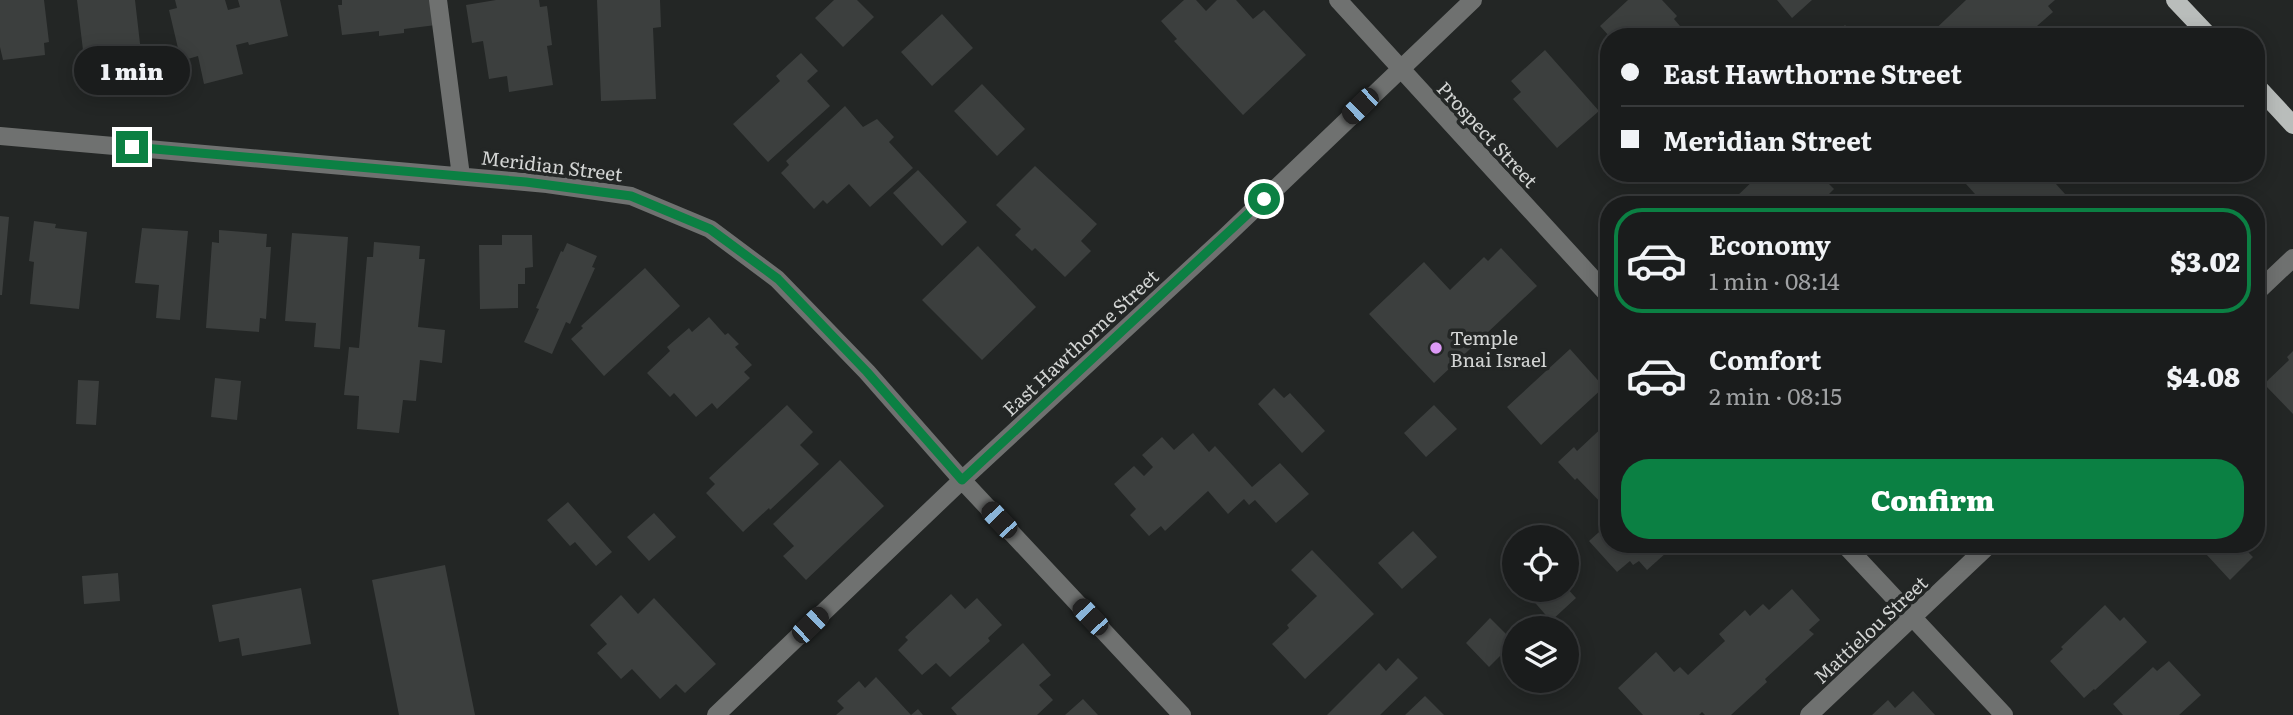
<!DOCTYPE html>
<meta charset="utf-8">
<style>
:root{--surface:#1a1c1c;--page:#232525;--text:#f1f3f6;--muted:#9fa1a3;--line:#383a3b;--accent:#0b8043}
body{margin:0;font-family:Literata,serif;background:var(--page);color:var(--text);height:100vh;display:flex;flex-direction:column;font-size:26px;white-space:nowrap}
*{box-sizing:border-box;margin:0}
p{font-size:23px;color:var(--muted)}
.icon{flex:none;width:38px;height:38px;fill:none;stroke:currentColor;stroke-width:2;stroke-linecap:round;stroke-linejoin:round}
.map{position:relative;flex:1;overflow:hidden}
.side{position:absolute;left:1600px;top:196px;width:665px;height:357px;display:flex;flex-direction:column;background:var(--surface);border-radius:28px;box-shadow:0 4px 18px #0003,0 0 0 2px var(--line)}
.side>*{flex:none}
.banner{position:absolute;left:1600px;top:28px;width:665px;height:154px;border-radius:28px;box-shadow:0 4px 18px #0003,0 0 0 2px var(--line);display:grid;align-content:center;height:154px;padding:0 21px;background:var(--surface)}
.fabs{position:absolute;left:1502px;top:525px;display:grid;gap:14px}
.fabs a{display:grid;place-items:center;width:77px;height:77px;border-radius:50%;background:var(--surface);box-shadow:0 4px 18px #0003,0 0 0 2px var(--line);font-size:35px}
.end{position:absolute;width:32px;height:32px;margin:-16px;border:9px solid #0b8043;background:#fff;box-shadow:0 0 0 4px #fff}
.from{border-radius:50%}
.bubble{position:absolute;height:49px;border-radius:24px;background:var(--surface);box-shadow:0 4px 18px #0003,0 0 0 2px var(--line);font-size:23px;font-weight:800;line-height:49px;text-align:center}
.car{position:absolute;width:21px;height:42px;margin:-21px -10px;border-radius:9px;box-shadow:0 0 5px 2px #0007;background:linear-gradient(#222 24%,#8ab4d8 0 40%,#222 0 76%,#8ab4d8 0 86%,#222 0)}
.banner b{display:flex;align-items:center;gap:24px;height:66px;font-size:26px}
.banner b+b{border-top:2px solid var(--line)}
.banner i{width:18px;height:18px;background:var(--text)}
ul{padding:12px 0 0;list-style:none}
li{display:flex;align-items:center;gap:21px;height:105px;margin:0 14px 10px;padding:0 7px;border:4px solid transparent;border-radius:28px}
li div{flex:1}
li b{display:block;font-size:26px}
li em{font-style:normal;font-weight:800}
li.current{border-color:var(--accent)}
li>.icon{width:63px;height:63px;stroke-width:1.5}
.cta{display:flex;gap:14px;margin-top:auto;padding:14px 21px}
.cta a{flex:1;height:80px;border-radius:28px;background:var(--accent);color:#fff;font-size:28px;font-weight:800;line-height:80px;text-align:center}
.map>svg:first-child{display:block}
</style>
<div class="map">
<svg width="2293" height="715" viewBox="0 0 2293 715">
<rect width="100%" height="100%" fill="#232625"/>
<!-- building -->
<path fill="#3c3f3e" d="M0 0H44L49 42 44 43 45 55 3 60 0 47Z
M77 0H135L142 61 85 67Z
M175 0H225L228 10 240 7 238 0H280L288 36 249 45 248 42 236 45 243 74 204 84 198 56 181 61 169 10 177 8Z
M342 0H433L436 25 404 29V33L379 36V31L342 35 338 5H342Z
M496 0H539L540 7 547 6 552 45 547 46 553 85 509 92 507 76 489 79 483 41 472 43 466 5Z
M597 0H660L661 27 653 28 656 99 601 101Z
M834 0H857L874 17 843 47 815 18Z
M1184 0H1196L1206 11 1217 0H1236L1253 19 1264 10 1306 55 1243 115 1174 41 1177 39 1161 21Z
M1628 0H1662L1677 16 1674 19 1686 33 1685 37H1610L1600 26Z
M1777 0H1812L1792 18Z
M1966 0H2055L2048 6 2053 12 2037 26 2046 37H1927Z
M942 14 973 48 932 86 901 52Z
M1845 25 1856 37H1833Z
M1545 50 1599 111 1557 148 1513 99 1521 92 1511 81Z
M801 53 818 71 807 81 830 106 768 162 733 124 780 81 776 76Z
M982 84 1025 129 997 156 954 111Z
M845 106 863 127 877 119 894 137 889 142 913 168 870 207 849 184 827 204 823 200 814 209 781 173 789 165 786 161Z
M1035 166 1097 224 1081 241 1091 251 1065 277 1035 248 1032 251 1015 235 1021 229 996 205Z
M918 170 967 222 942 246 893 193Z
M1761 173H1776L1784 182 1793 173H1818L1834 189 1818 205H1723L1732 196 1734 199Z
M1956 173H2046L2075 205H1985Z
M0 216 9 217 2 295H0Z
M34 221 56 224 55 228 87 232 79 309 30 304 34 262 29 261Z
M142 228 188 231 180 320 156 318 159 285 135 283Z
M219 230 267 234 266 247H271L266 319 260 318 259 332 206 328 212 242 219 243Z
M292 233 348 237 340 349 314 347 316 323 285 321Z
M502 235H532L533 267 525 268V284H518V308L480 309 479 245H502Z
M374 242 420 246 419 259H425L418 327 445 330 442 363 420 360 416 401 403 400 399 433 357 429 359 396 344 395 349 347 359 348 367 257H373Z
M567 243 597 256 592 267 595 268 570 324 566 322 552 354 524 342 539 309 536 308 561 251 563 252Z
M978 246 1036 307 982 360 922 300Z
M1501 248 1537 286 1434 383 1369 314 1424 262 1450 290 1484 257 1488 261Z
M645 268 680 306 604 376 571 339 583 328 581 326Z
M709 317 725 335 728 333 739 344 735 347 752 365 744 372 750 378 717 409 712 403 696 417 674 393 670 397 647 373 670 351 667 347 689 328 692 332Z
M1570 349 1604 387 1541 445 1507 407Z
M2293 351V414L2264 384 2289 360 2287 357Z
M215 378 241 381 237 420 211 417Z
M78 380 99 381 96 425 76 424Z
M1274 388 1284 398 1290 393 1325 431 1302 453 1258 404Z
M787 405 813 432 800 445 819 464 770 510 769 508 743 532 706 493 715 484 709 478Z
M1434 405 1457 429 1426 457 1404 433Z
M1608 422V505L1606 508 1577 478 1575 480 1558 462 1574 447 1577 451Z
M1193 433 1209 452 1215 446 1252 487 1280 463 1309 494 1276 523 1255 500 1249 505 1244 499 1228 514 1208 491 1165 531 1161 526 1149 536 1130 515 1136 509 1114 484 1134 466 1144 476 1153 467 1142 455 1162 437 1174 450Z
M840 460 884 506 806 580 783 556 794 546 773 524Z
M568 502 612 552 596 566 575 542 570 546 547 520Z
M654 513 676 537 649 561 627 537Z
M1608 518V544H1676L1647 570 1639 561 1633 565 1630 561 1617 572 1589 541 1608 524 1605 521Z
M1413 531 1437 557 1402 589 1378 563Z
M2216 544H2240L2253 557 2230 580 2206 554Z
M1312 550 1374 614 1305 679 1272 644 1289 628 1287 625 1317 596 1291 570Z
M445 565 475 715H399L372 580Z
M118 573 120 601 84 604 82 576Z
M1566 587 1576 598 1551 621 1530 597 1538 590H1566Z
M301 588 311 644 242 656 239 638 219 642 212 605Z
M1792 589 1820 620 1809 630 1814 634 1765 679 1767 682 1731 715H1705L1702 712 1699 715H1643L1618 688 1656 652 1674 672 1680 667 1688 675 1725 641 1719 634 1745 610 1750 616 1763 604 1769 610Z
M951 594 965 609 977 598 1002 625 988 638 990 641 950 677 936 663 922 675 898 650 908 640 905 637Z
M621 595 638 614 654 598 716 664 685 693 676 684 660 699 632 669 621 679 597 653 607 644 590 625Z
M2105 605 2120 621 2124 617 2147 642 2095 690 2094 689 2084 698 2050 661 2063 649 2061 647Z
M1490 618 1514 642 1489 667 1466 643Z
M1023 643 1051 675 1039 685 1053 700 1037 715H957L951 708Z
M1398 658 1418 678 1380 715H1327L1379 663 1386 671Z
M2169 661 2201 695 2179 715H2123L2113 704 2153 667 2157 671Z
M876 677 911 715 918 709 923 715H836L844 708 837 701 859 681 865 688Z
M1913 691 1935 715H1872L1888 700 1895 708Z
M1425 696 1444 715H1405Z
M1083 699 1098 715H1065Z"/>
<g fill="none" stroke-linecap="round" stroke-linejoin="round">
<!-- minor -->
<path stroke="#6f7170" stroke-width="18" d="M438 0 461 176
M1338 0 1608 295
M0 136 547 184 631 196 710 229 777 279 867 372 962 480 1182 715
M2256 293 2293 258
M1844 544 2004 715
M716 715 962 480 1226 236 1473 0
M1809 715 1990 544"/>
<!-- major -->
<path stroke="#b9bdbb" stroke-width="18" d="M2175 0 2210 37
M2256 85 2293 125"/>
</g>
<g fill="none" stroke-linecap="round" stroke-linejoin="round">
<!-- route -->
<path stroke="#0b8043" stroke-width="9" d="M132 147 526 182 631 196 710 229 778 279 867 372 962 480 1264 199"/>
</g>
<!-- markers -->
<circle fill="#dc99f5" stroke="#232625" stroke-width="2.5" cx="1436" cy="348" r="7"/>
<g text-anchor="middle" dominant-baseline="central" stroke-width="7" stroke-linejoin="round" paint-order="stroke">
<!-- street labels -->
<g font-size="19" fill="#d2d4d3" stroke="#232625">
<text transform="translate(1488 134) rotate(47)">Prospect Street</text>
<text transform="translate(552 165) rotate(7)">Meridian Street</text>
<text transform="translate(1080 342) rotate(-43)">East Hawthorne Street</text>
<text transform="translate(1870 629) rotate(-43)">Mattielou Street</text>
</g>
<!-- poi labels -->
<g font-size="19" fill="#d2d4d3" stroke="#232625" text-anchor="start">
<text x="1450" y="337">Temple<tspan x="1450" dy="22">Bnai Israel</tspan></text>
</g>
</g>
</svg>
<div class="fabs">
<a><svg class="icon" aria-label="locate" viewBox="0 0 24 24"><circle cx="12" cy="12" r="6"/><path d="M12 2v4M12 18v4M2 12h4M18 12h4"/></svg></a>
<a><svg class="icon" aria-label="layers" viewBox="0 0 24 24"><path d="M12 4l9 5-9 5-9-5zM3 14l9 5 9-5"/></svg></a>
</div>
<i class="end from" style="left:1264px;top:199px"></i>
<i class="end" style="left:132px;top:147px"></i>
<div class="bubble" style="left:74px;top:46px;width:116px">1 min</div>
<i class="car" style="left:1360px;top:106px;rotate:226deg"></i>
<i class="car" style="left:999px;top:520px;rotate:317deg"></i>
<i class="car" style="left:1090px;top:617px;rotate:317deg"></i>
<i class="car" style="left:810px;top:625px;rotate:46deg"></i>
<div class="banner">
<b><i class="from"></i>East Hawthorne Street</b>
<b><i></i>Meridian Street</b>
</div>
<section class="side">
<ul>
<li class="current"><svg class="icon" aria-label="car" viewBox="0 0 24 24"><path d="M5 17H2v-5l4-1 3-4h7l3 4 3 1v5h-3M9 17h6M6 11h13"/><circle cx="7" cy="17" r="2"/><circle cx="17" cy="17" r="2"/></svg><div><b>Economy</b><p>1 min · 08:14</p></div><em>$3.02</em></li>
<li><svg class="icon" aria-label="car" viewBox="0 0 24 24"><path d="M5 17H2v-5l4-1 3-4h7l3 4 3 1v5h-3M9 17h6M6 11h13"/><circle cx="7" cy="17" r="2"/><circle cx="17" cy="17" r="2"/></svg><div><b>Comfort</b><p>2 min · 08:15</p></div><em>$4.08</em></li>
</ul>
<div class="cta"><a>Confirm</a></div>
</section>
</div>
